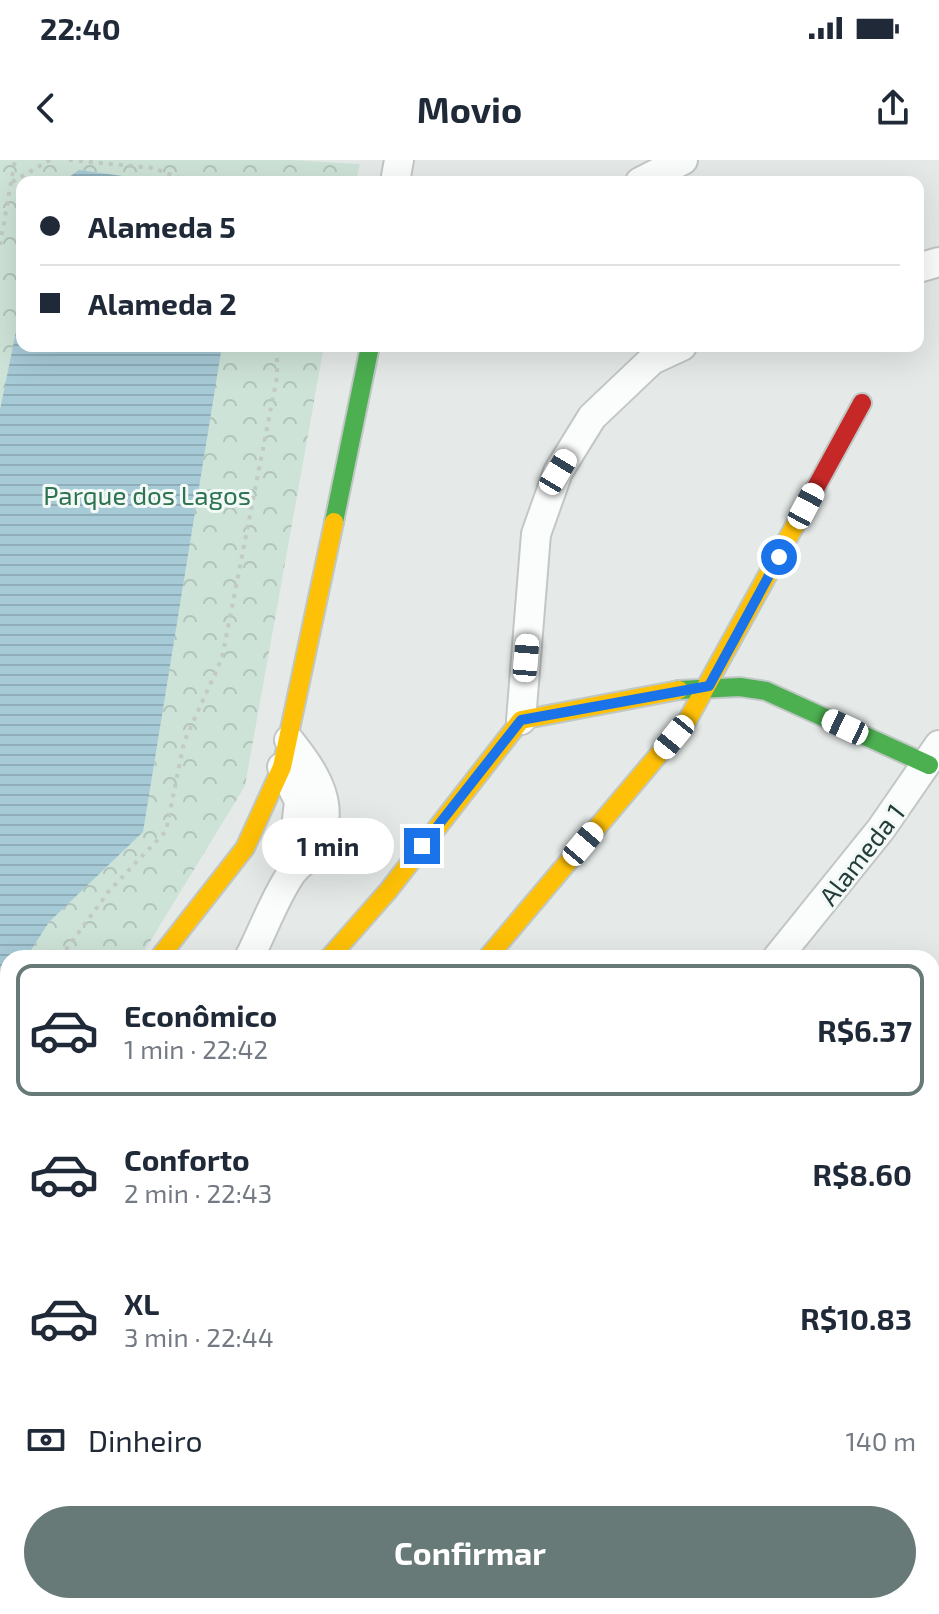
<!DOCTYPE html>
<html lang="pt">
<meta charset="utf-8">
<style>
:root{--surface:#fff;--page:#f6f6f7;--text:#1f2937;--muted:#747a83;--line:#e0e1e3;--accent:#677a77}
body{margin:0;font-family:"Exo 2",sans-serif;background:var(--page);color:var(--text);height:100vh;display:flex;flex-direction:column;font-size:30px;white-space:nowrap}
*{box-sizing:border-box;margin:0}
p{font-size:26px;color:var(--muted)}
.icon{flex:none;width:44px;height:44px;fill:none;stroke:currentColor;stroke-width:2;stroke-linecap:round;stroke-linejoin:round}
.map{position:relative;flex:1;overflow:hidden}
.side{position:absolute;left:0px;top:790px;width:940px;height:664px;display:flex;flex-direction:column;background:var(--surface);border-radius:24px 24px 0 0;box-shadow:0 8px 32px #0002}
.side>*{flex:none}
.top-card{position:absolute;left:16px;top:16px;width:908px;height:176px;border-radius:16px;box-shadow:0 8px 32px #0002;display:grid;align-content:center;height:176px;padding:0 24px;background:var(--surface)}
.end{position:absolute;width:36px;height:36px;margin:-18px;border:10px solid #1a73e8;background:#fff;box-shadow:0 0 0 4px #fff}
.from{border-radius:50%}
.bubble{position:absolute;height:56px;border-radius:28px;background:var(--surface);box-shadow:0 8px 32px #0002;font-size:26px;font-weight:700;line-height:56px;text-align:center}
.car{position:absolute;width:24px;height:48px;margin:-24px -12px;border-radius:10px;box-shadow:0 0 6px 2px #0007;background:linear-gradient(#fff 24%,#345 0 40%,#fff 0 76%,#345 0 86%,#fff 0)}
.top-card b{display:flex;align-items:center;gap:28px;height:76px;font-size:30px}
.top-card b+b{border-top:2px solid var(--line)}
.top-card i{width:20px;height:20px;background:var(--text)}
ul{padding:14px 0 0;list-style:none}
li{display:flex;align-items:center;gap:24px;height:132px;margin:0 16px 12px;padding:0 8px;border:4px solid transparent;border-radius:16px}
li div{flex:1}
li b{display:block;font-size:30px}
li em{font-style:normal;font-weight:700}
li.selected{border-color:var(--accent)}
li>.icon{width:72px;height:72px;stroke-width:1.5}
.pay{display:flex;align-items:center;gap:20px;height:88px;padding:0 24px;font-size:30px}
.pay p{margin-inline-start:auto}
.primary-button{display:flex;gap:16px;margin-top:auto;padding:16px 24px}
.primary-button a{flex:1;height:92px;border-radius:48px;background:var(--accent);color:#fff;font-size:32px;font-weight:700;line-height:92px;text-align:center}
.status{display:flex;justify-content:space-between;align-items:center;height:56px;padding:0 40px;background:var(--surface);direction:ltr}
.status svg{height:22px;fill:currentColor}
header{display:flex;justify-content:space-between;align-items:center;height:104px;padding:0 24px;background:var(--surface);font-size:36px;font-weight:700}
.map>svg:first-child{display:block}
</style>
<div class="status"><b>22:40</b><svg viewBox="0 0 49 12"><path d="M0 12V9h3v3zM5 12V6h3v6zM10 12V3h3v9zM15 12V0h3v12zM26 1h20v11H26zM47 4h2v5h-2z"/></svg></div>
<header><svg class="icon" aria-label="back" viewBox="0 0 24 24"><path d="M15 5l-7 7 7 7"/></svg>Movio<svg class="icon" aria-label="share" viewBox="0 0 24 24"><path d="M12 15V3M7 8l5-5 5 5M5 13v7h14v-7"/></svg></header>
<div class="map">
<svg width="939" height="1454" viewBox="0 0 939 1454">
<defs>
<pattern id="park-crowns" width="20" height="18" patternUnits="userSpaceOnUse" patternTransform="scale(2)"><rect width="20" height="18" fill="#cee3d7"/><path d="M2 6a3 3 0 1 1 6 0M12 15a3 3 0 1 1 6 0" fill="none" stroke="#b1c4b9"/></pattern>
<pattern id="water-rules" width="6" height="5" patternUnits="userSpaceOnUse" patternTransform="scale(2)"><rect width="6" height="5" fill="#a7cad7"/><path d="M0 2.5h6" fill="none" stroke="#8faeb9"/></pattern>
</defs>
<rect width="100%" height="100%" fill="#e5eae8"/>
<!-- park -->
<path fill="url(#park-crowns)" d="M0 0H291L360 4 356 22H22V186H324L245 626 140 798H8V1446H207L209 1454H0Z"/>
<!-- water -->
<path fill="url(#water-rules)" d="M79 10 166 22H62Z
M22 142V186H222L143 672 49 762 26 798H8V827L0 839V250Z
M0 1018 8 1055V1446H135V1454H0Z"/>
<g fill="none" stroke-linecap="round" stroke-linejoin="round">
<defs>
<path id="street" d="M395 22 399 0
M640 22 683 0
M918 108 939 102
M521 560 536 374 558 312 592 257 652 200 682 186
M282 607 299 641 291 713
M249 798C263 771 274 739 291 714 297 705 307 700 313 691 340 649 316 614 289 580
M777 798 881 669 939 585
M932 904 939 910
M932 1002 939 994
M932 1300 939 1297
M932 1366 939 1368
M219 1446 222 1454"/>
<path id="fast" d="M334 362 370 186
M679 530 740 527 766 531 929 605"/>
<path id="slow" d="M159 798 245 688 282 607 334 362
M329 798 388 731 521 560 679 530
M487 798 687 561 809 340"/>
<path id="jam" d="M809 340 862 243"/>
</defs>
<!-- street casing -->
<use href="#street" stroke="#c2c7c5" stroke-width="32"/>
<!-- fast casing -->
<use href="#fast" stroke="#c0c8c6" stroke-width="22"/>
<!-- slow casing -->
<use href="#slow" stroke="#c0c8c6" stroke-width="22"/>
<!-- jam casing -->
<use href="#jam" stroke="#c0c8c6" stroke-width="22"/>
<!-- path -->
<path stroke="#c2cac8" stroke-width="4" stroke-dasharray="4 6" stroke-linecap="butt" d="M69 0 153 8 190 22
M12 22 50 0
M0 85 15 0
M60 798 109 731 166 671 184 582 222 498 277 217V186
M0 930 8 931
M155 1446 156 1454"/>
<!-- street -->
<use href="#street" stroke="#fbfcfc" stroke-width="28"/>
<!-- fast -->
<use href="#fast" stroke="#4caf50" stroke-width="18"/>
<!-- slow -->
<use href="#slow" stroke="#ffc107" stroke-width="18"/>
<!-- jam -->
<use href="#jam" stroke="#c62828" stroke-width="18"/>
</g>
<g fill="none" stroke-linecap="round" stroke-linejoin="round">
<!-- route -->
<path stroke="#1a73e8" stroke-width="10" d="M422 686 521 560 709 526 779 397"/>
</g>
<g text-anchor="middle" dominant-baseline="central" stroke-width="6" stroke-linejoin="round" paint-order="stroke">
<!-- park labels -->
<g font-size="26" fill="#2e7352" stroke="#f3f9f7">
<text x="147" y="334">Parque dos Lagos</text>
</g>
<!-- street labels -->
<g font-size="26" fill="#233d3a" stroke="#f3f9f7">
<text transform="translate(861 694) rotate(-52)">Alameda 1</text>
</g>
</g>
</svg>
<i class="end from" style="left:779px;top:397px"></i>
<i class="end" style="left:422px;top:686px"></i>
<div class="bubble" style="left:262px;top:658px;width:132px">1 min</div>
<i class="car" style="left:558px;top:312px;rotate:31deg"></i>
<i class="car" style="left:806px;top:346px;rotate:28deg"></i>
<i class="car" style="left:526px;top:498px;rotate:5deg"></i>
<i class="car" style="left:845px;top:567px;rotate:295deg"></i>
<i class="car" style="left:674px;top:577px;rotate:219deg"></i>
<i class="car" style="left:583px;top:684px;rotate:40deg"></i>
<div class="top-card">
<b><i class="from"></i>Alameda 5</b>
<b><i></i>Alameda 2</b>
</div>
<section class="side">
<ul>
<li class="selected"><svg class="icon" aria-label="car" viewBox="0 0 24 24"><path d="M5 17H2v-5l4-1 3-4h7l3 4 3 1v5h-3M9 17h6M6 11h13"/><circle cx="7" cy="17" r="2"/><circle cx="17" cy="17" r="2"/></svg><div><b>Econômico</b><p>1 min · 22:42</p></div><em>R$6.37</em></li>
<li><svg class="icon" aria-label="car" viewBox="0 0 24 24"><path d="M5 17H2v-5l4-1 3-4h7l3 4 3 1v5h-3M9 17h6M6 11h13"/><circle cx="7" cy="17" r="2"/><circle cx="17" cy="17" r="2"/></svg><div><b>Conforto</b><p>2 min · 22:43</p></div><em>R$8.60</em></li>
<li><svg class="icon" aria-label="car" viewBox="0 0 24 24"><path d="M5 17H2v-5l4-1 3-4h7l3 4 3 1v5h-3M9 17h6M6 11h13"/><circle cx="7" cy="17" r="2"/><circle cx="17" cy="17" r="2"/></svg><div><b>XL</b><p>3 min · 22:44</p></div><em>R$10.83</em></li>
</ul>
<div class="pay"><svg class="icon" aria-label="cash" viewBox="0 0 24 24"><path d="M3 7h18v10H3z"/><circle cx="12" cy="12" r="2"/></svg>Dinheiro<p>140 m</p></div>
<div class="primary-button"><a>Confirmar</a></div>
</section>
</div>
